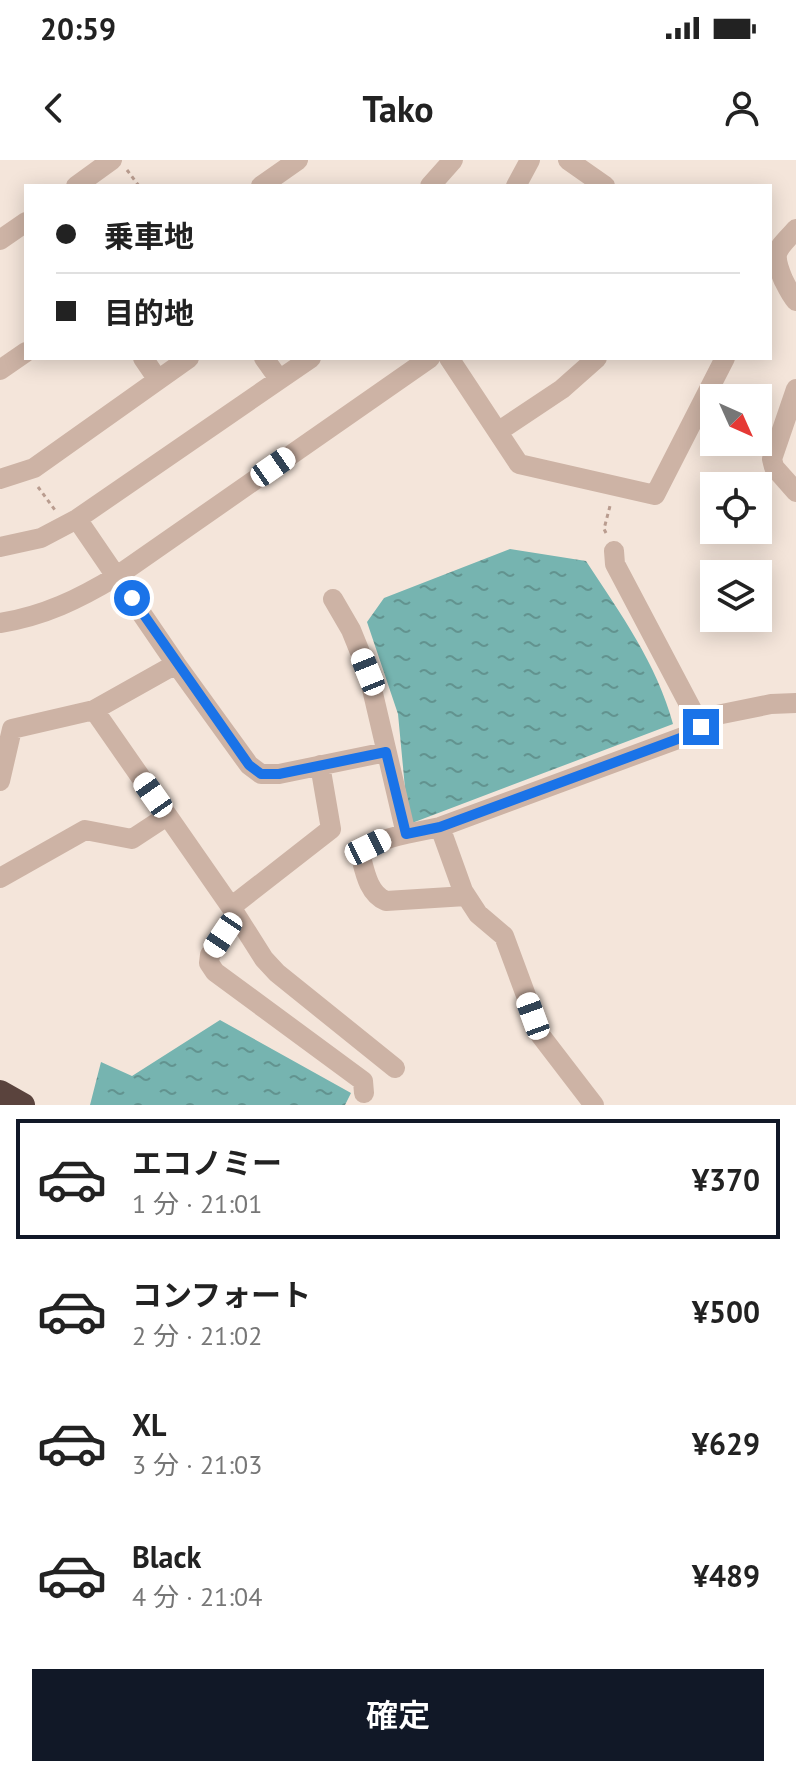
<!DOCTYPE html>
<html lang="ja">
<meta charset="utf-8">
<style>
:root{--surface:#fff;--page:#f6f6f6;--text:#222;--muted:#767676;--line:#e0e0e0;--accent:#111827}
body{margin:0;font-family:"PT Sans","Noto Sans JP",sans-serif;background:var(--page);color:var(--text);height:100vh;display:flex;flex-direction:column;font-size:30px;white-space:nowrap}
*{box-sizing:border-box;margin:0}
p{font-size:26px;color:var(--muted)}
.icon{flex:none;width:44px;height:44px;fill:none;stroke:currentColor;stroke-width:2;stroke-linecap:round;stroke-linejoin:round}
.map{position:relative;height:945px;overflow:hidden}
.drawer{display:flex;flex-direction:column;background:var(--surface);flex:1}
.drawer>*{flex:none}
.hud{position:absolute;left:24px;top:24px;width:748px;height:176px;border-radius:0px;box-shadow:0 4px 20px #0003;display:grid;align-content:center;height:176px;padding:0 32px;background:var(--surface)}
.needle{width:52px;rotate:135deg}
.buttons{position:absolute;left:700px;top:224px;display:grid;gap:16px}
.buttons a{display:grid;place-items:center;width:72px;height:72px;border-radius:0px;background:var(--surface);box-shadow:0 4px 20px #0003;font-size:40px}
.end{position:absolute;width:36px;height:36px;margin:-18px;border:10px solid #1a73e8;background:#fff;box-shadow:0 0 0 4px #fff}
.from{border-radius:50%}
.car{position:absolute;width:24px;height:48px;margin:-24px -12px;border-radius:10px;box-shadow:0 0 6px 2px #0007;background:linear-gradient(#fff 24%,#345 0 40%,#fff 0 76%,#345 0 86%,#fff 0)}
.hud b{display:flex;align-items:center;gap:28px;height:76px;font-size:30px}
.hud b+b{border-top:2px solid var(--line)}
.hud i{width:20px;height:20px;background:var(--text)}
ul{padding:14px 0 0;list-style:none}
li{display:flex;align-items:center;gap:24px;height:120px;margin:0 16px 12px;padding:0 16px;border:4px solid transparent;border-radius:0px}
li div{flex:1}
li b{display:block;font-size:30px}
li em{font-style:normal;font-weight:600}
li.on{border-color:var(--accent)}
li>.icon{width:72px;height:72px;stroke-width:1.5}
.primary-button{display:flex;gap:16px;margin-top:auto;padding:16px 32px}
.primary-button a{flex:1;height:92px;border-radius:0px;background:var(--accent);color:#fff;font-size:32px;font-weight:600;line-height:92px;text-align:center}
.status{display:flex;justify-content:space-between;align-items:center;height:56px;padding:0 40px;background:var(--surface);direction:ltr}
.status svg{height:22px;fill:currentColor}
header{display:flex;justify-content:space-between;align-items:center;height:104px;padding:0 32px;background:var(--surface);font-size:36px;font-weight:600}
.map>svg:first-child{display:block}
</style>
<div class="status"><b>20:59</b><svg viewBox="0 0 49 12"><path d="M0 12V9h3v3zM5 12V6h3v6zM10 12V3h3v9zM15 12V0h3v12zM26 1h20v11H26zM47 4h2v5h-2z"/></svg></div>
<header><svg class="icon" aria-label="back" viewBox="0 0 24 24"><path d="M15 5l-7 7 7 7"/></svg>Tako<svg class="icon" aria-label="person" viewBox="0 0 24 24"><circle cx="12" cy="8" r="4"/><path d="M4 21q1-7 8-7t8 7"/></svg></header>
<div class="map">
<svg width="796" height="945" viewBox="0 0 796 945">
<defs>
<pattern id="water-ripples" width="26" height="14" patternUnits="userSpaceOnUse" patternTransform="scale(2)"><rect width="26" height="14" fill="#76b4b0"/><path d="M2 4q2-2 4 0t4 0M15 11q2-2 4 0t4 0" fill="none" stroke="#62938f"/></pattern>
</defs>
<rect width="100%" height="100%" fill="#f4e5da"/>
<!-- water -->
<path fill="url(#water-ripples)" d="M510 389 586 401C620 453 657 504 673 564L412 663 405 628 398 554 367 462 384 438Z
M220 860 351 933 345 945H90L101 902 132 916Z"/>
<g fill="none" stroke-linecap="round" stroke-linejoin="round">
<!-- path -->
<path stroke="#b99c8f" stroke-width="3" stroke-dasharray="4 4" stroke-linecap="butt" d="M127 10 139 26
M38 327 55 350
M606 373 604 369 610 346"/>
<!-- minor -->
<path stroke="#cdb3a5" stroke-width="20" d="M568 0 605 26
M76 26 112 0
M261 26 298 0
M430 26 453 0
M516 26 530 0
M796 69C777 91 771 90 783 119 787 127 790 134 796 141
M0 80 26 62
M143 198 158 220
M264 198 279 219
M449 198 519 304 655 335 725 198
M0 210 26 192
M796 229 772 299 774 307 796 332
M499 271 562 229 597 198
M0 319 34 308 189 198
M77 359 176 504 249 605 261 614H279L386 592
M0 387 41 378 77 359 311 198
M614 391 615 404 701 567
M333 439 351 470 368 512 406 674 440 667 694 573 712 556 771 544 796 543
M0 463C44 456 79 439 117 416L430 198
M94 550 231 747 264 799 277 813 395 908
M0 621 12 569 94 550 176 504
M440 667 463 731 478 754 504 776 541 876 594 945
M406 674C388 678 372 682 361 697 365 713 369 734 386 741L466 736
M0 718 85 670 132 679 167 656
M231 747 331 669 320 605
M236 755 210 795 209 803 215 812 363 921 364 933"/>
<!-- highway -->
<path stroke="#5a433d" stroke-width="24" d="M0 932 23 945"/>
</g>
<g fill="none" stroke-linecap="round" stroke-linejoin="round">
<!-- route -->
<path stroke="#1a73e8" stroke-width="10" d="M132 438 249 605 261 614H279L386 592 406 674 440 667 694 573 701 567"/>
</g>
</svg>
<div class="buttons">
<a><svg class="needle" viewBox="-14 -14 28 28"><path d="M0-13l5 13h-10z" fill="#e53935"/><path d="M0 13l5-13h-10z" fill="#767676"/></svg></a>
<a><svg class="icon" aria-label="locate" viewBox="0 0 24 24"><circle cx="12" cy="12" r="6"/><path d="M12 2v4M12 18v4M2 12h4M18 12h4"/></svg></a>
<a><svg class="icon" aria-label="layers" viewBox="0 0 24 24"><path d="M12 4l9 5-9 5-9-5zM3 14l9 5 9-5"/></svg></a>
</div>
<i class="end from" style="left:132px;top:438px"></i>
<i class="end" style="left:701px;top:567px"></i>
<i class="car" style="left:273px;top:307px;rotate:55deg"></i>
<i class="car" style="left:368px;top:512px;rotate:338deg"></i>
<i class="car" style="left:153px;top:635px;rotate:325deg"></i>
<i class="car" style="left:368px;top:687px;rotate:64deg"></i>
<i class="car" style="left:223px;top:775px;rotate:214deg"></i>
<i class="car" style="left:533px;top:856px;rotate:340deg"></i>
<div class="hud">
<b><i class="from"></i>乗車地</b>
<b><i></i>目的地</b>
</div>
</div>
<section class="drawer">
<ul>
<li class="on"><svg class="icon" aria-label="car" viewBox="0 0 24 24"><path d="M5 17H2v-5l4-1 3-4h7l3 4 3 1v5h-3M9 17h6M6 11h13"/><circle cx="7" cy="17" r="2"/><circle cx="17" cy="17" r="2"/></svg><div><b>エコノミー</b><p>1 分 · 21:01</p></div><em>¥370</em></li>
<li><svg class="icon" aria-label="car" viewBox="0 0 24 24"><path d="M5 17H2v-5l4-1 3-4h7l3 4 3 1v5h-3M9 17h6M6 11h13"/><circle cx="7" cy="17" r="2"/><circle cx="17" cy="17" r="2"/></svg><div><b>コンフォート</b><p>2 分 · 21:02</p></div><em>¥500</em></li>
<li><svg class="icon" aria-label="car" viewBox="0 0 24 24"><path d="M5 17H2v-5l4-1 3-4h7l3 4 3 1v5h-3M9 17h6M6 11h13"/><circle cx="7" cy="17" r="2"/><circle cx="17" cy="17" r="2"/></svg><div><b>XL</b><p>3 分 · 21:03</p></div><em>¥629</em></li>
<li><svg class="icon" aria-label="car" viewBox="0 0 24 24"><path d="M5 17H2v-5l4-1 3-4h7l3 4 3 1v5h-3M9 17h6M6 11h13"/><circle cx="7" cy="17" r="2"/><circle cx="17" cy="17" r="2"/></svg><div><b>Black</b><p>4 分 · 21:04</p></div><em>¥489</em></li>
</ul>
<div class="primary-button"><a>確定</a></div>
</section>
